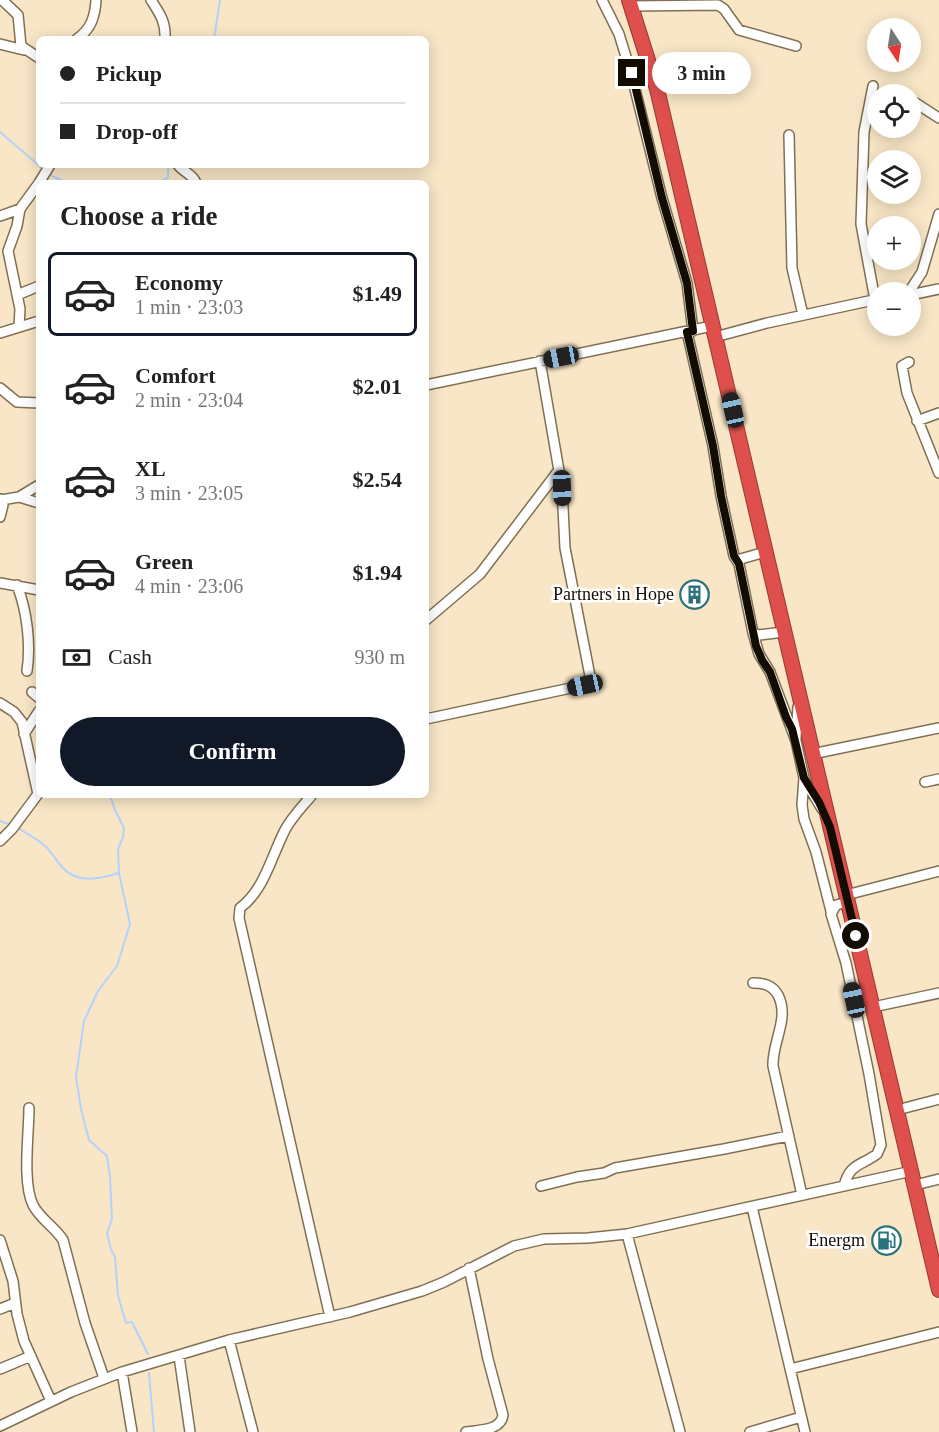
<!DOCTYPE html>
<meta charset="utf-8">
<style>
:root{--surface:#fff;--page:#f6f6f6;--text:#222;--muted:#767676;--line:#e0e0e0;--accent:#111827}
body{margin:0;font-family:"Times New Roman",serif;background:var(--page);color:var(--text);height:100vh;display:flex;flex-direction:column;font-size:22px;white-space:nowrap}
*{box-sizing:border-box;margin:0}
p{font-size:20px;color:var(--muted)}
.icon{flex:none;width:33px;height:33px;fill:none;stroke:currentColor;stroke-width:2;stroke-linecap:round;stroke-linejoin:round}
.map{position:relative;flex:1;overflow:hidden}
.details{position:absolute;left:36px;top:180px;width:393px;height:618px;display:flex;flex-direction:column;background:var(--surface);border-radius:9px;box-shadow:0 3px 15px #0003}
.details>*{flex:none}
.guide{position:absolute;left:36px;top:36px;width:393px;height:132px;border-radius:9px;box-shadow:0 3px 15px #0003;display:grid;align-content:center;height:132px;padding:0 24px;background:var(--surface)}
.needle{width:39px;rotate:168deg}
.buttons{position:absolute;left:867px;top:18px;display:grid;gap:12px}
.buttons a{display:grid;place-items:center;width:54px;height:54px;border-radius:50%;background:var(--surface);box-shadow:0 3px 15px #0003;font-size:30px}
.end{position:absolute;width:27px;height:27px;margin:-14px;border:8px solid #120c03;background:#fff;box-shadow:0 0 0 3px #fff}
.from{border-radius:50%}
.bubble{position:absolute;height:42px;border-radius:21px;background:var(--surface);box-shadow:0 3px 15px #0003;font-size:20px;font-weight:700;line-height:42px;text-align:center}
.car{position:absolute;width:18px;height:36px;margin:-18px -9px;border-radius:8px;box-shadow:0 0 4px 2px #0007;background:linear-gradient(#222 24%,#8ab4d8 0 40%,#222 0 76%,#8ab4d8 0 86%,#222 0)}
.guide b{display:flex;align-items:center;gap:21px;height:57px;font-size:22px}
.guide b+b{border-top:2px solid var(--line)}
.guide i{width:15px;height:15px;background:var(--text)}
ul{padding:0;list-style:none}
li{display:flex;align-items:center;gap:18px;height:84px;margin:0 12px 9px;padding:0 12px;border:3px solid transparent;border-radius:9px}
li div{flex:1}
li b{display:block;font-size:22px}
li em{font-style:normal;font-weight:700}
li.active{border-color:var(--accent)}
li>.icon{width:54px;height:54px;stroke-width:1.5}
h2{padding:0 24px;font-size:27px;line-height:72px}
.pay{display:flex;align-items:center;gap:15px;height:66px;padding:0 24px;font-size:22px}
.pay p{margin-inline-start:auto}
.primary-button{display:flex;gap:12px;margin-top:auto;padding:12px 24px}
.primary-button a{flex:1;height:69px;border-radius:36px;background:var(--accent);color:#fff;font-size:24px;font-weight:700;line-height:69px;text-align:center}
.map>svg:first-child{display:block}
</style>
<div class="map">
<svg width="939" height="1432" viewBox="0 0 939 1432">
<rect width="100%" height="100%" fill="#f8e6c6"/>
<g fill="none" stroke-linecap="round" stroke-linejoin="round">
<!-- stream -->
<path stroke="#b4d2fc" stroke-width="2" d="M214 39 220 0
M0 132 43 169
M48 173 54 177 68 183
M159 183 168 177V165
M110 795 115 810 124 828 123 837 118 849 119 873 130 924 117 966 98 991 84 1021 76 1077 81 1109 89 1140 107 1156 110 1177 112 1219 107 1233 111 1250 115 1257 118 1296 126 1323 132 1322 148 1354
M0 821 11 825
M17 827C25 833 36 838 44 845 51 851 56 860 62 867 77 884 100 879 119 873
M149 1373 154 1432"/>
<defs>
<path id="minor" d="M2 0 18 15 21 46 39 58
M151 0C160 14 166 22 165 39
M602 0 619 34 631 73 662 198 687 283 693 331
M631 6 718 5 724 9 739 30 796 46
M77 39C91 29 95 17 96 0
M0 44 24 50
M873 86 864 132 861 224 875 300
M914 102 939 118
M789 135 792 268 803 315
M178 165C183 172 193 174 196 183
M39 183 50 165
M0 216 20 209
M909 292 922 272 939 214
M17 295 39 286
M910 295 939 289
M19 326 20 309 8 251 17 226 20 209 39 183
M687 332 713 446 721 496 734 556 739 564 753 633 759 635 784 632
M0 333 39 321
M715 337 767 323 878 299
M909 362 902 366 907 393 939 473
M426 385 712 326
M0 388 17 402 39 403
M917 421 939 413
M19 497 39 503
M0 499 3 505 0 517
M1 500 19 497 39 485
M737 560 765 552
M0 583 39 590
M17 585C27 611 31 644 27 671
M426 620 480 574 559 470
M753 633 759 654 770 672 796 741 804 778 802 805 804 819 816 852 831 911
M32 692 39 698
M0 703 14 712 22 722 38 794 12 829 0 841
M426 719 585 685 591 681 565 548 562 488 540 361
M24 734 39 711
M796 738 798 707
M812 754 939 728
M804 779 822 809
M925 782 939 779
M312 795C302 807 290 819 284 832 271 858 264 890 240 908L239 918 330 1317
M846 895 939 871
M753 983C764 983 772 985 778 995 790 1019 772 1041 773 1066L802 1195
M873 1007 939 993
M29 1108C29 1133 22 1183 33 1205 40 1219 55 1227 63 1240L85 1323 104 1378
M897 1110 939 1099
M915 1185 939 1179
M541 1186 577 1177 604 1173 615 1168 724 1149 788 1136
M844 1186C850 1163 861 1166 877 1154L881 1145 869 1074 846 963 831 914 836 905 848 902
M752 1207 805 1432
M627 1234 680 1432
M0 1240 13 1281 17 1314 24 1341 51 1401
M0 1309 15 1303
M229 1340 253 1432
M179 1356 190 1432
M0 1369 31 1356
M790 1369 939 1332
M122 1372 132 1432
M0 1426 71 1392 122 1372 229 1340 350 1312 422 1291 444 1282 514 1246 544 1239 588 1238 627 1234 912 1171
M466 1432C478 1430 501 1431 503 1415L488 1359 469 1268
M750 1432 801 1417"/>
<path id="highway" d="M629 0 657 89 939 1290"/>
</defs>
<!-- minor casing -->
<use href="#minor" stroke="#807053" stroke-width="12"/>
<!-- highway casing -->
<use href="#highway" stroke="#973833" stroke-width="16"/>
<!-- minor -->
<use href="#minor" stroke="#fff" stroke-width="9"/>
<!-- highway -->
<use href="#highway" stroke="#df504d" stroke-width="14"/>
</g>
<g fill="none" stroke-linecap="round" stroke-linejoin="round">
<!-- route -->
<path stroke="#120c03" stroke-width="8" d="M632 73 662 198 687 283 693 331 687 332 713 446 721 496 734 556 739 564 756 646 762 660 770 672 786 717 792 729 804 778 819 802 830 827 856 936"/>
</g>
<!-- icons -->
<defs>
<symbol id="building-ring" viewBox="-11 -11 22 22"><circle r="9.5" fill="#fff" stroke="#2a727c" stroke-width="1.5"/><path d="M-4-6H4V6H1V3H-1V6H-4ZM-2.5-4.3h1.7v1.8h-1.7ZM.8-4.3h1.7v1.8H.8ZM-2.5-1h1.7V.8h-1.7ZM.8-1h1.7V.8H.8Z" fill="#2a727c"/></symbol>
<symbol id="fuel-ring" viewBox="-11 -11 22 22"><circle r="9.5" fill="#fff" stroke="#2a727c" stroke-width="1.5"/><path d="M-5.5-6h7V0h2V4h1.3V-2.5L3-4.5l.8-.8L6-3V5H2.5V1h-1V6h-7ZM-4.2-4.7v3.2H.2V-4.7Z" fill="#2a727c"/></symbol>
</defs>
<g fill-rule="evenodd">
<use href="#building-ring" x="678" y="578" width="33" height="33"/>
<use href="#fuel-ring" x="870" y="1224" width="33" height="33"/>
</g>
<g text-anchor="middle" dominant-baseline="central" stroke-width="5" stroke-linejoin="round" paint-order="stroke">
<!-- poi labels -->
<g font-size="18" fill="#120c03" stroke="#fff" text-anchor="end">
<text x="674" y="594">Partners in Hope</text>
<text x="865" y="1240">Energm</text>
</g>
</g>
</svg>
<div class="buttons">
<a><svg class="needle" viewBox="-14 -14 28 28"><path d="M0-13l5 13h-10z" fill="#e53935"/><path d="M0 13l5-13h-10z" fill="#767676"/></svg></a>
<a><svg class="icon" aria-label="locate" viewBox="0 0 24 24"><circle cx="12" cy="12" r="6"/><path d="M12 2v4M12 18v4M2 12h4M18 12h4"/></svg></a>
<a><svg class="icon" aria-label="layers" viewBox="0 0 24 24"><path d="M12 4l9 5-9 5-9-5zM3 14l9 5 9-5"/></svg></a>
<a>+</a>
<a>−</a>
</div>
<i class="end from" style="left:856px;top:936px"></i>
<i class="end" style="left:632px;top:73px"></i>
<div class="bubble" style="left:652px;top:52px;width:99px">3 min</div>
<i class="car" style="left:561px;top:357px;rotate:259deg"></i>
<i class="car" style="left:733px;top:410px;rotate:347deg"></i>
<i class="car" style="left:562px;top:488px;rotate:178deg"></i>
<i class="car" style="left:585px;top:685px;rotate:258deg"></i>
<i class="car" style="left:854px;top:1000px;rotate:348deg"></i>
<div class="guide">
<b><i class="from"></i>Pickup</b>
<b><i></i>Drop-off</b>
</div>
<section class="details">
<h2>Choose a ride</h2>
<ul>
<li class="active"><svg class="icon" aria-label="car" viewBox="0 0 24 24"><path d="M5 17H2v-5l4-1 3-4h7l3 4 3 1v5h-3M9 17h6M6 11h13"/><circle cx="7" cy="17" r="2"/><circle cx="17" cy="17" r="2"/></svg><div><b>Economy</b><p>1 min · 23:03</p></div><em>$1.49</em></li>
<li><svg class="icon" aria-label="car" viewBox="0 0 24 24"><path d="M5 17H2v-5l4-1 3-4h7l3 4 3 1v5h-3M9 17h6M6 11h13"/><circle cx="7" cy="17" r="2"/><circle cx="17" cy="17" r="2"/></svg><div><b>Comfort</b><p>2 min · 23:04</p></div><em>$2.01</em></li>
<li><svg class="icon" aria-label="car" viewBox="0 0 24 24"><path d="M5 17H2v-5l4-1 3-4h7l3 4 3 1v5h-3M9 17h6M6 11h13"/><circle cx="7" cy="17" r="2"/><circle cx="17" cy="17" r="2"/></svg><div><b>XL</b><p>3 min · 23:05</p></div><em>$2.54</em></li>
<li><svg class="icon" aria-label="car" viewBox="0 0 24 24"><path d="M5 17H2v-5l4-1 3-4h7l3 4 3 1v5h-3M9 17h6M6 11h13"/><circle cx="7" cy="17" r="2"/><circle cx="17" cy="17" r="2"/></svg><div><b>Green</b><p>4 min · 23:06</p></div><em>$1.94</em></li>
</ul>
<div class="pay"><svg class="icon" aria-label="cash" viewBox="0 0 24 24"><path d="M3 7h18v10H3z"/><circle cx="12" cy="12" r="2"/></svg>Cash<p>930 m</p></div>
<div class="primary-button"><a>Confirm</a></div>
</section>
</div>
